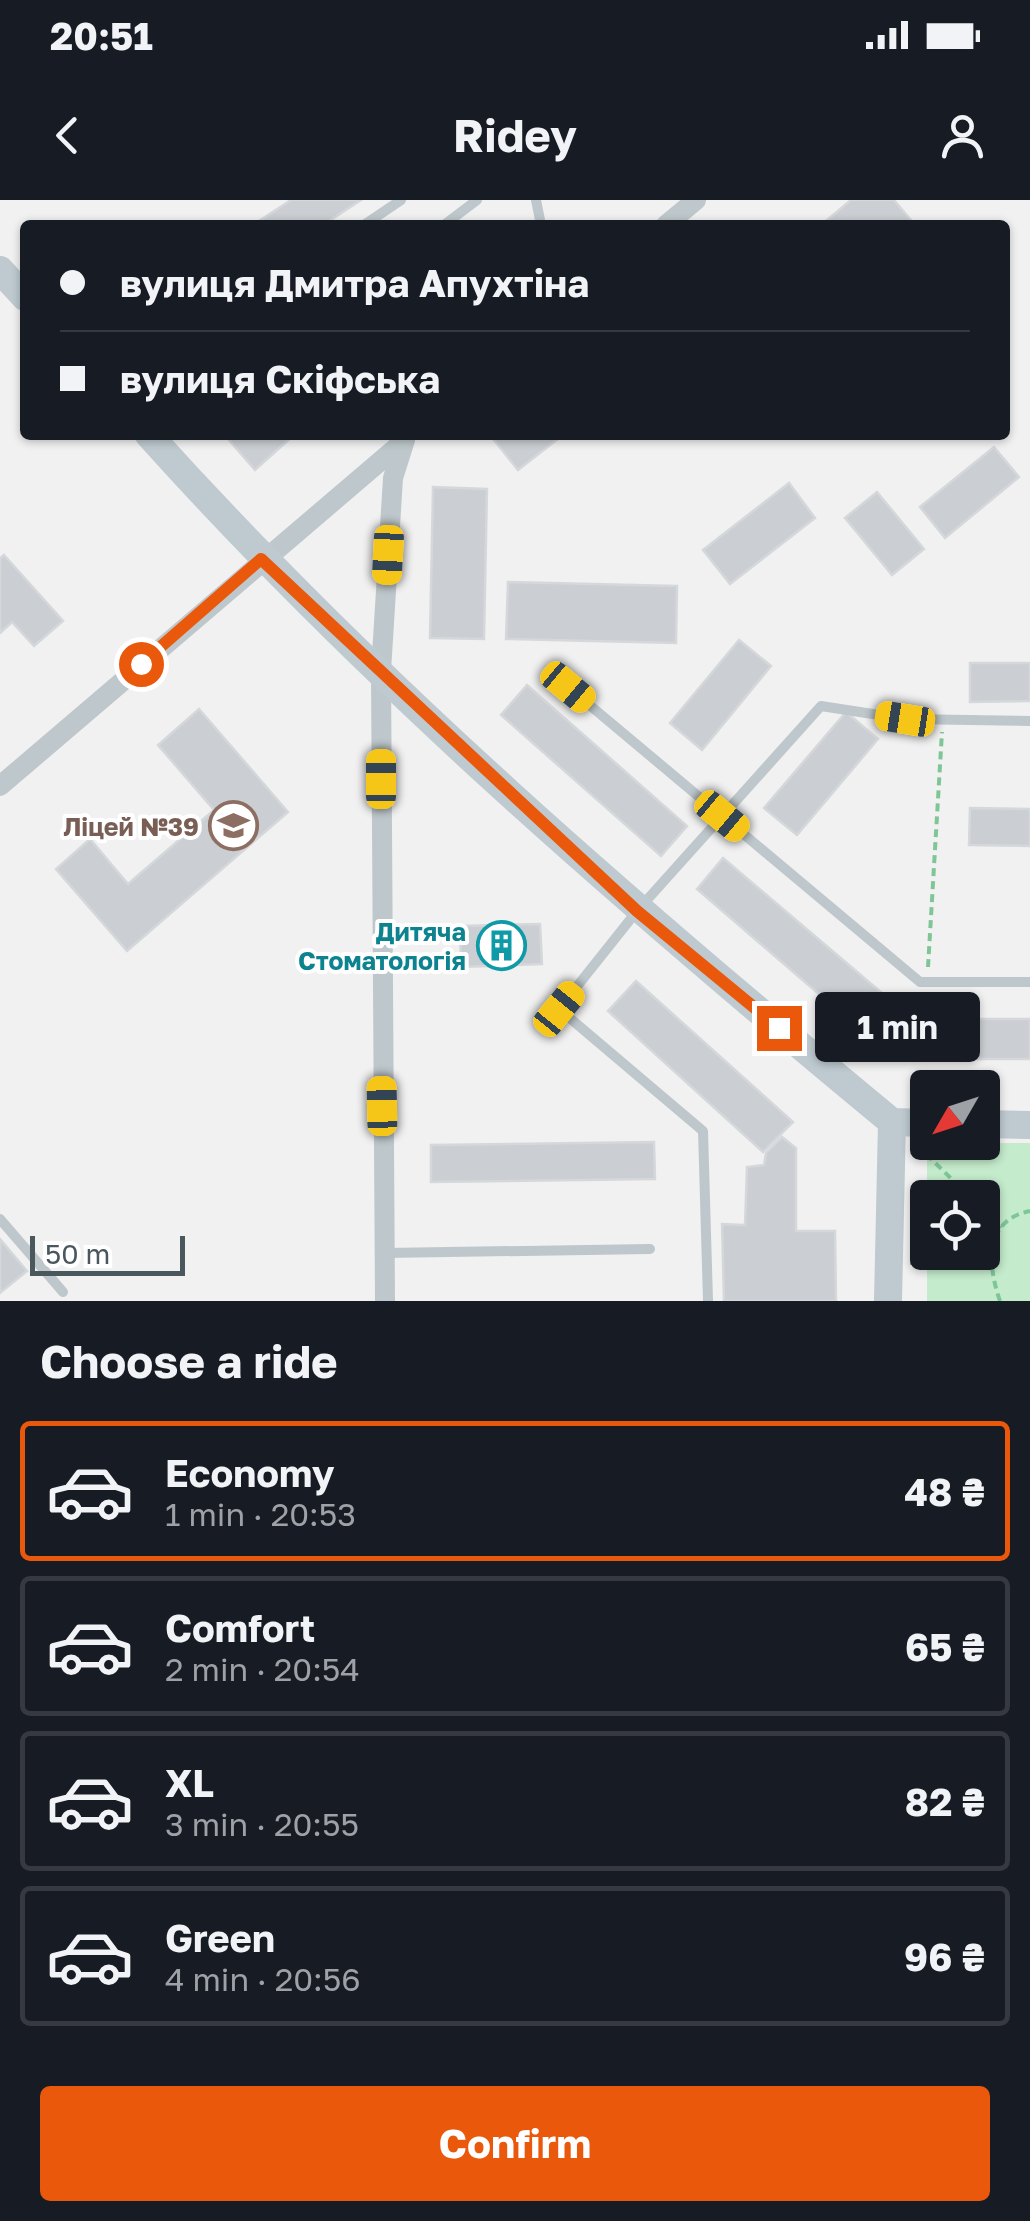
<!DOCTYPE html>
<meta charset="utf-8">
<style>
:root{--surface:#171b24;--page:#242831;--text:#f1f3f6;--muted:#9ea1a6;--line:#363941;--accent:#ea580c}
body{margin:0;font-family:"Golos Text",sans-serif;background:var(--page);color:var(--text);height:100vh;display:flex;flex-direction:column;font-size:38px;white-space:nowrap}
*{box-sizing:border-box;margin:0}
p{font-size:32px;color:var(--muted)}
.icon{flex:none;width:55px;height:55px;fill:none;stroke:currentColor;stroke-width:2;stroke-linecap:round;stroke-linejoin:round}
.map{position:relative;height:1101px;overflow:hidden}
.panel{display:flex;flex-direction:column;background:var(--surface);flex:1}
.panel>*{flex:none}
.guide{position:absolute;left:20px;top:20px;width:990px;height:220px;border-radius:10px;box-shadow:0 2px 8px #0004;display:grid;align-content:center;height:220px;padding:0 40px;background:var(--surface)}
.needle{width:65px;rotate:231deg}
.buttons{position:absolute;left:910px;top:870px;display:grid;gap:20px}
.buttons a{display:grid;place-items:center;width:90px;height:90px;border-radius:10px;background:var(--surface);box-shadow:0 2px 8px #0004;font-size:50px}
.scale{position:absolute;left:30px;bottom:25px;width:155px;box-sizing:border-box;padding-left:10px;border:5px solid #4a575c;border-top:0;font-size:28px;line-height:35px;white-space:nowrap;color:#4a575c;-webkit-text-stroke:8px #fff;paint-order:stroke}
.end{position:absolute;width:45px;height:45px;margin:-22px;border:12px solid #ea580c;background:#fff;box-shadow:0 0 0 5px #fff}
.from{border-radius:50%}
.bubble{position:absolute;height:70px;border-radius:10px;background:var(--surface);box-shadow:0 2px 8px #0004;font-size:32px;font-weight:700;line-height:70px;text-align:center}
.car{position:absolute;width:30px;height:60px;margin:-30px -15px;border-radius:12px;box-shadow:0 0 8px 2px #0007;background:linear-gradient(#f5c518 24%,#345 0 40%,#f5c518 0 76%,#345 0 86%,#f5c518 0)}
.guide b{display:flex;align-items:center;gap:35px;height:95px;font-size:38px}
.guide b+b{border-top:2px solid var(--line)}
.guide i{width:25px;height:25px;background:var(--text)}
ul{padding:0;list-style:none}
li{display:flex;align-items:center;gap:30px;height:140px;margin:0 20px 15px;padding:0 20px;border:5px solid var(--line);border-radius:10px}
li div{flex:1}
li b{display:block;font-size:38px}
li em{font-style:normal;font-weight:700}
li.active{border-color:var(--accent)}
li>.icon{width:90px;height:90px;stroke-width:1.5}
h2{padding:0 40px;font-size:45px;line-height:120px}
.primary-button{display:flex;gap:20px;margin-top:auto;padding:20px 40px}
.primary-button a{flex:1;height:115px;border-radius:10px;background:var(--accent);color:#fff;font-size:40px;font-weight:700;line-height:115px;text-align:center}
.status{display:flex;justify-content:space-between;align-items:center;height:70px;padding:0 50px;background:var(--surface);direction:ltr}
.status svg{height:28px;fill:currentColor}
header{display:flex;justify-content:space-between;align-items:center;height:130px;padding:0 40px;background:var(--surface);font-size:45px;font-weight:700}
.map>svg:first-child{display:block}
</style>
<div class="status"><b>20:51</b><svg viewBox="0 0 49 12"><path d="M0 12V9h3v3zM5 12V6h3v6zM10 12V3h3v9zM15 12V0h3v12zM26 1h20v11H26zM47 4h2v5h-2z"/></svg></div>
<header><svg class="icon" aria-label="back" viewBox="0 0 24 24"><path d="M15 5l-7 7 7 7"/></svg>Ridey<svg class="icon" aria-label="person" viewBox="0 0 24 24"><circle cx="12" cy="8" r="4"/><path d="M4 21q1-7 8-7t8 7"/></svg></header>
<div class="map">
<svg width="1030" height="1101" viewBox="0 0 1030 1101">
<rect width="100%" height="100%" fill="#f2f1f1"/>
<!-- green -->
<path fill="#c4ebcc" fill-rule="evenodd" d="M927 943H1030V1101H927ZM928 998H982V1052H928Z"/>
<!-- building -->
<path fill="#cbced2" stroke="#d5d8db" stroke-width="2.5" d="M291 0H361L323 25H253Z
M851 0H894L915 25H821Z
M233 235H294L255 270 228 239Z
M490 235H563L518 270Z
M994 247 1019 277 945 338 920 307Z
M789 283 815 318 730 384 703 350Z
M433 287 487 289 484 439 430 438Z
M877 292 924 349 892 375 845 318Z
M4 355 63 421 34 446 12 422 0 433V358Z
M508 382 677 386 676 443 506 439Z
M739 440 771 466 702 550 670 523Z
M970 463H1030V501L970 502Z
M527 485 687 626 661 656 501 515Z
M199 509 288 612 127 751 56 669 90 639 128 684 214 610 158 545Z
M846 512 878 539 797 635 764 608Z
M970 608 1030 609V646L969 645Z
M723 658 883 794 856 826 697 689Z
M540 724 542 764 461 767 460 726Z
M636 781 793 922 763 952 608 811Z
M916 819H1030V859H916Z
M782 937 796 948V1031H835L836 1101H724L722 1024 745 1025 747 967 764 965 766 953Z
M654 942 655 979 431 982V945Z
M0 1039 27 1071 0 1093Z"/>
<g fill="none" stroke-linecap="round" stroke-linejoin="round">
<!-- path -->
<path stroke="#7fc697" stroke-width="4" stroke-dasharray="8 5" stroke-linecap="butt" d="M928 767 942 532
M917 945 971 998
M982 1008 1002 1027
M910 1063 990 1061
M1000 1101C988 1067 983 1020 1030 1011"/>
<!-- lane -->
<path stroke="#bec7cb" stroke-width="10" d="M536 0 541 25
M364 25 401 0
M444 25 477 0
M568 487 920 782H1030
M0 1019 63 1092
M385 1053 650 1049
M708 1101 703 931 559 809 637 711 821 506 905 519 1030 521"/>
<!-- street -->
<path stroke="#bec7cb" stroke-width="20" d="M666 25 696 0
M0 586 405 240
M385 1101 381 471 393 278 405 240"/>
<!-- secondary -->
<path stroke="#becad0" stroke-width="28" d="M0 70 25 97
M149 235C375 486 632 707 892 922
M982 924 1030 925
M888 1101 892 922 928 923"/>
</g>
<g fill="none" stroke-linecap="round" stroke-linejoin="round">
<!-- route -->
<path stroke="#ea580c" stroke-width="12" d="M141 464 261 359 637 711 779 828"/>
</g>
<!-- icons -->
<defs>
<symbol id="school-ring" viewBox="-11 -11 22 22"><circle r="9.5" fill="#fff" stroke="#8d6e63" stroke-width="1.5"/><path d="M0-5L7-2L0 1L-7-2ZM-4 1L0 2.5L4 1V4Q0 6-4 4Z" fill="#8d6e63"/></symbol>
<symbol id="building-ring" viewBox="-11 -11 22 22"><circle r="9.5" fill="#fff" stroke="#0f9aa8" stroke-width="1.5"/><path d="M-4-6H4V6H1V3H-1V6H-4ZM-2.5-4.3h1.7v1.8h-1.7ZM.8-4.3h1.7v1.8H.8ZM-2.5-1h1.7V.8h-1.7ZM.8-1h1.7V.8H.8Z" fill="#0f9aa8"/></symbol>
</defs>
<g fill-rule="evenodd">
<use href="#school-ring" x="206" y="598" width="55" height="55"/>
<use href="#building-ring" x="474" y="718" width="55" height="55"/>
</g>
<g text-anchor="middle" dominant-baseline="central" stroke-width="8" stroke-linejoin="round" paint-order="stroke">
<!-- education labels -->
<g font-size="25" font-weight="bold" fill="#785e54" stroke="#fff" text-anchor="end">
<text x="199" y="626">Ліцей №39</text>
</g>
<!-- culture labels -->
<g font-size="25" font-weight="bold" fill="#0d838f" stroke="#fff" text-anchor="end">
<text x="466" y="731">Дитяча<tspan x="466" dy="29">Стоматологія</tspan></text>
</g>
</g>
</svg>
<div class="buttons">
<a><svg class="needle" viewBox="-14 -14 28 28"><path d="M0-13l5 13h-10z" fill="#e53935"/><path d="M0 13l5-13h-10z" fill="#9ea1a6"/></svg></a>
<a><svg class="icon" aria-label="locate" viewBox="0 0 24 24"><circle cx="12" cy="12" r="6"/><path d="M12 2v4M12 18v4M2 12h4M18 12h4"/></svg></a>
</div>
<div class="scale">50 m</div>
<i class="end from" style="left:141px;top:464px"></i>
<i class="end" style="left:779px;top:828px"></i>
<div class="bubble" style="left:815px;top:792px;width:165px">1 min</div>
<i class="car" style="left:388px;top:355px;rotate:183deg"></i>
<i class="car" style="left:568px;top:487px;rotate:130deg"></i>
<i class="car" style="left:905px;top:519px;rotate:279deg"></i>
<i class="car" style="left:381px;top:579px;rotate:0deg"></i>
<i class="car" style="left:722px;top:616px;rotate:130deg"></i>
<i class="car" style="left:559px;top:809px;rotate:39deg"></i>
<i class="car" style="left:382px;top:906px;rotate:359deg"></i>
<div class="guide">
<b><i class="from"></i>вулиця Дмитра Апухтіна</b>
<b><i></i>вулиця Скіфська</b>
</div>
</div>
<section class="panel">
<h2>Choose a ride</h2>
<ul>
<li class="active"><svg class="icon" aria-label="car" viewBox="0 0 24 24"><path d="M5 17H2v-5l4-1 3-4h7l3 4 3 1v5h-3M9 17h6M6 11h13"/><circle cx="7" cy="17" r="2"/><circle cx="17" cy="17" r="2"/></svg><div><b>Economy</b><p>1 min · 20:53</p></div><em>48 ₴</em></li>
<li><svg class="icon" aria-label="car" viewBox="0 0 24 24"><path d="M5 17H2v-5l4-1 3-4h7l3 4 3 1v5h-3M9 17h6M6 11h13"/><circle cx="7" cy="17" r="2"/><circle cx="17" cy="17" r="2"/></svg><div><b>Comfort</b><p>2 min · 20:54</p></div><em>65 ₴</em></li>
<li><svg class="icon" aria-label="car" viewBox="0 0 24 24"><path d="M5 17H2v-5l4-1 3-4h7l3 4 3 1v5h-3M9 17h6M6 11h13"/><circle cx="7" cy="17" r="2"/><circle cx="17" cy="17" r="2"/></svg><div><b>XL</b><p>3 min · 20:55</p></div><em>82 ₴</em></li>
<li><svg class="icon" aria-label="car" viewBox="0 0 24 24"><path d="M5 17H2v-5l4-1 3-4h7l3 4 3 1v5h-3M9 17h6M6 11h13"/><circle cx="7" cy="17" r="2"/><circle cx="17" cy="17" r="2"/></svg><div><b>Green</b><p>4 min · 20:56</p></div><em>96 ₴</em></li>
</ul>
<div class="primary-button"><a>Confirm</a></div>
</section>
